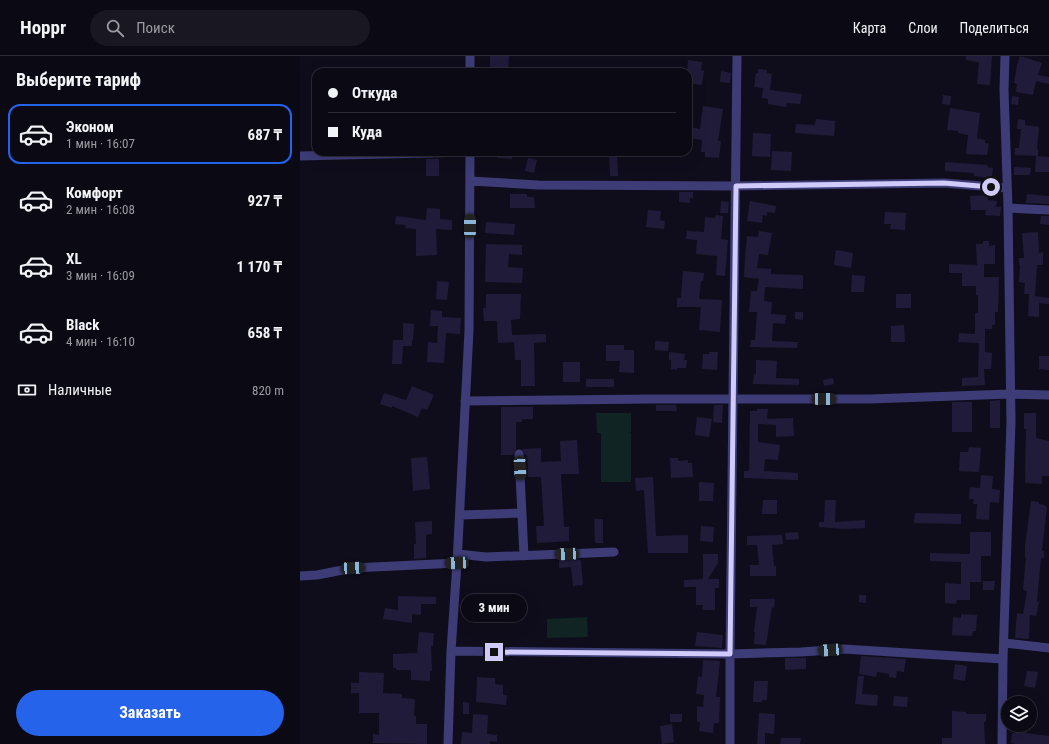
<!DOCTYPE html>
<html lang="ru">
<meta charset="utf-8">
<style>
:root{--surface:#0b0a14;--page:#191822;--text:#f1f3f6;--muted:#9a9aa0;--line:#2b2b34;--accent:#2563eb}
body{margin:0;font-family:"Roboto Condensed",sans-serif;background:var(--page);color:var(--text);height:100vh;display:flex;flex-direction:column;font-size:15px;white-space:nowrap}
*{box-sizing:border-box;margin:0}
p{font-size:13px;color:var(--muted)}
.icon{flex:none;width:22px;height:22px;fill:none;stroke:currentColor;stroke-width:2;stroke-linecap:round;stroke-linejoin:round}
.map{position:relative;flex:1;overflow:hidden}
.sheet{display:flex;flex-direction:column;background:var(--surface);width:300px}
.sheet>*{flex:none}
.guide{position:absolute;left:12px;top:12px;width:380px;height:88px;border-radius:12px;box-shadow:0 4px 16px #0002,0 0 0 1px var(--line);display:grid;align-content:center;height:88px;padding:0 16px;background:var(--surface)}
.buttons{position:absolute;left:701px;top:640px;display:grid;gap:8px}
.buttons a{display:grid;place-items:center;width:36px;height:36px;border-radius:50%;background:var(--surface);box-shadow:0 4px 16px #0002,0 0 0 1px var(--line);font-size:20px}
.end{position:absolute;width:18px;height:18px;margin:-9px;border:5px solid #d0cbfa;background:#111;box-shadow:0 0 0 2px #111}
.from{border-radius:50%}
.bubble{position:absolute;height:28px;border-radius:14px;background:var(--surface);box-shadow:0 4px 16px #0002,0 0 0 1px var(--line);font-size:13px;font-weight:700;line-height:28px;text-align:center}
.car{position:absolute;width:12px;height:24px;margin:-12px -6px;border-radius:5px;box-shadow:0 0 3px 1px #0007;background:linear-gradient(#222 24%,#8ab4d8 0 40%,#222 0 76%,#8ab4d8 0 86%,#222 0)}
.guide b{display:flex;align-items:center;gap:14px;height:38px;font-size:15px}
.guide b+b{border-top:1px solid var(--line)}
.guide i{width:10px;height:10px;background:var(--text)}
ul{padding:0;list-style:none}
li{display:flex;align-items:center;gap:12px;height:60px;margin:0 8px 6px;padding:0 8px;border:2px solid transparent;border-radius:12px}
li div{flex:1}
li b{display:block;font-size:15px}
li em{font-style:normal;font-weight:700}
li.active{border-color:var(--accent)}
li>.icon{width:36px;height:36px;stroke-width:1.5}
h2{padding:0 16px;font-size:18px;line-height:48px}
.pay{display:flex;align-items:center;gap:10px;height:44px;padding:0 16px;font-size:15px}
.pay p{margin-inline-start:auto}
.button{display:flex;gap:8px;margin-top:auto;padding:8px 16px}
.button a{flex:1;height:46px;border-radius:24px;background:var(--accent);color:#fff;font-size:16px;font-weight:700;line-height:46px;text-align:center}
header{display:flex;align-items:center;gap:24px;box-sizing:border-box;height:56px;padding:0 20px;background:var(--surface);border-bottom:1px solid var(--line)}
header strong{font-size:19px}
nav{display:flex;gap:22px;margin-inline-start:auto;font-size:14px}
.search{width:280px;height:36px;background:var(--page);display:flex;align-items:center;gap:10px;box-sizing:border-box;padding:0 14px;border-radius:22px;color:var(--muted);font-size:15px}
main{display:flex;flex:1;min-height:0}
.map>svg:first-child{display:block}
</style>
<header>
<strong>Hoppr</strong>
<div class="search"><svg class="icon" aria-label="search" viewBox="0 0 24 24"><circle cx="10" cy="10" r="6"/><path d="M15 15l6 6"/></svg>Поиск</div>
<nav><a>Карта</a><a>Слои</a><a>Поделиться</a></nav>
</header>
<main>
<section class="sheet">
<h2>Выберите тариф</h2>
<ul>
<li class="active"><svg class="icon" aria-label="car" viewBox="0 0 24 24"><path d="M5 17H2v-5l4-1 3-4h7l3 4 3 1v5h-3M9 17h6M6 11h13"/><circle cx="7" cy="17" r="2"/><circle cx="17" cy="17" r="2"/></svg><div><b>Эконом</b><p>1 мин · 16:07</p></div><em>687 ₸</em></li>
<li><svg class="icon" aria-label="car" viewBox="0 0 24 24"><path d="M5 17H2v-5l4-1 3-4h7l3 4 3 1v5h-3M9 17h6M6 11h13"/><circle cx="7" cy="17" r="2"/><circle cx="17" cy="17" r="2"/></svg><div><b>Комфорт</b><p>2 мин · 16:08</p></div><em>927 ₸</em></li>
<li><svg class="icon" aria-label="car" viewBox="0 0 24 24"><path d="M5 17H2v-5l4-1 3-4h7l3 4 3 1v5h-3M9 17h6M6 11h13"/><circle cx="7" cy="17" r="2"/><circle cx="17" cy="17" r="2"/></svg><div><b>XL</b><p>3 мин · 16:09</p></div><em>1 170 ₸</em></li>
<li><svg class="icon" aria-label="car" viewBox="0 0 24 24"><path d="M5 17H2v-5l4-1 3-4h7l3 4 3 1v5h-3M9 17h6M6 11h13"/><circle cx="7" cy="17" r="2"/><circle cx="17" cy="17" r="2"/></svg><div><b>Black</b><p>4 мин · 16:10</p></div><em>658 ₸</em></li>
</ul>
<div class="pay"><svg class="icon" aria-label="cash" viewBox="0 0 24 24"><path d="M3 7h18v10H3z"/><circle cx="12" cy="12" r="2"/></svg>Наличные<p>820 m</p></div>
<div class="button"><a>Заказать</a></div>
</section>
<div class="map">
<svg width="749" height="688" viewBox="0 0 749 688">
<rect width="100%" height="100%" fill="#0f0d1b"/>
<!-- green -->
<path fill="#102423" d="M296 357H331V376H329L331 377V426H301V377H297Z
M287 561 288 581 247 582V563Z"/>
<!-- building -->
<path fill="#211b3a" d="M190 0H209L208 16H190Z
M666 0H692L690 29 677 28 679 6 666 4Z
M720 0 742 7 738 19 749 21V28L736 25 733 39 716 36 717 28 714 27 717 9Z
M388 4 402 6 401 14 404 15 402 29 388 27V16H387Z
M458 13 467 14V17L472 18 470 34 502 38 500 48 487 47 486 51 468 48V43L462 42 463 32 454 31 456 17H458Z
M421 15 431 17 430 27 420 26Z
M643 39 651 40 650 49 642 48Z
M712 40 719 41 718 49 711 48Z
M403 50 423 53 418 85H421L419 102 405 101V96H401L402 84 388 82 389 71 400 73Z
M650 52 680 57 677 82 685 84V87L689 88 687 99 666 98 668 79 658 77V75L647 74Z
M516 63 535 65 534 80 495 77 496 68 515 69Z
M718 63 725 64V69L739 71 737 93H738V100L715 99V92H719L721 73H717Z
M453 77 471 78 470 101 452 100Z
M472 95 492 96 491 115 471 114Z
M197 96H212V103L197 102Z
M309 96H317L318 120H310Z
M736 100 749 101V116H735Z
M228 102 237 104 234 117 225 115Z
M126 103H139V120H126Z
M645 106 688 109 687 111 693 112 692 122 674 120V117L645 115Z
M714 111 731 112 730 119H714Z
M379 136H393V142H390V147L379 146Z
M210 138H227V141H234L235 152H210Z
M727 138 749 140V148L726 147Z
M688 139V144L697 145 696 151H701L700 160 685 159 686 154H671L670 140Z
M421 145 429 146 428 157H420Z
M450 145 476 150 475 157 467 156V160L463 159 462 167 447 165Z
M127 152 140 153V163L152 164V174L136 173 137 199 116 200V173L105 172 106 169 95 168 96 160 126 164Z
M348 154 361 155 360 164 365 165 364 173 346 171Z
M585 156 606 157 605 174 590 173 591 168H584Z
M416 159 423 160 421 183 428 184 425 220 416 219 417 200 396 198 397 184 386 183 387 175 404 176 405 161 415 162Z
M741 160H749V169L740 168Z
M186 166 215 168 214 179 185 177Z
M459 175 472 177 468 199 459 198 457 212 471 213V218L503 219V233L465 231 464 245 472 246 471 258 486 259 485 268 473 267 472 285 498 286 497 292 450 291 451 284H455L457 256H449L451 235H457L459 223 444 221 445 202 447 180 458 181Z
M738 176 739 197 743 196V209H737L735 240 749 242V248L739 247V261L728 260 729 238H724L725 227 719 226 720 209H719V202H724L722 177Z
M683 185H689V190L695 189V208H684V221H699L698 256H695V269H692V273H685V296L692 297 691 313H684L685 329 662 330V322L678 321 679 287 658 286 659 277 675 278V257H678V239H676V230H662V217H649V208L677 209 676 188H683Z
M186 188 222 189V199L209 198 208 211 223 212 222 227 185 226Z
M536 194 553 197 551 212 534 209Z
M383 215 404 217 403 225H401L399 243 422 244 420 276 399 274 401 251H377V242H381Z
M552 219 565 220 564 236H551Z
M137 225 149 226 147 244 136 243Z
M186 238H221L220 263 211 264 212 279 246 278V286L234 287 235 330H221V304H215L214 286 198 287 197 265H184L183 252H186Z
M596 238H611V252H596Z
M131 254 142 255V261L161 262 160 278 146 277 144 307 127 306 128 286 137 287 138 270H130Z
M495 256H503V264L495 263Z
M103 267 114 268 113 284H112V290H103L102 308H92L93 284H103Z
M604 269 605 286H591V270Z
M355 285 369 286 368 295 355 294Z
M306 289H324V294H334V317L319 316 320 305H306Z
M369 296 385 298 384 304H387L386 312H377V314L371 313V304H369Z
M409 296H418L417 314 402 313 403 298H409Z
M739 300H749V314L739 313Z
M456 304 477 305 476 322 499 323V329L453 328 454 318H456Z
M263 306H280V326H263Z
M533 322 534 328 524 330 523 324Z
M286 323H314V331H286Z
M112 330 134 339 127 354 122 352 118 361 92 350V352L80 348 84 337 106 344Z
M700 344V372H690V345Z
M652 346H672V376H652Z
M356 349H376L377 355H356Z
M414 349H423L422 367 413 366Z
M201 351H233V363H222V366H216V393L214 396 213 399H201Z
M457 353H468L467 363 493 362 494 380 476 381V369L458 368V386L480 389 478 404 465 403 464 415 498 417V424L444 422V415H449L450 355H457Z
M724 357H736V382L749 385V420H742V428L725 427 726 373H724Z
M397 361 412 363 409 381 395 379Z
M277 384 279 418H261L264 471H269V485L237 487 236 470H244L241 421H228L227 399H225L222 393 241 392V406L261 405 260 385Z
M669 391 681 392 679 416 659 415 660 396H668Z
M127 401 130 433 113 435 111 402Z
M370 402H378V405L388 404V407H392L393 421 371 422Z
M681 419 693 420 692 433 700 434 699 447 690 446 689 464 676 463 677 448H673L674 443H669L670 431 680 432Z
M353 421 356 480 388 479V497H348L344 434 336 435 335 422Z
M399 426 414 427 413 445H399Z
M463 444H477V458H462Z
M525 444H536L535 466 565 464V472L544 473 519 471V466H524Z
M731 445 739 446V448L744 449 747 451 742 495H744V502H741L737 545 739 546 736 560 730 559 729 583 715 582 717 557 723 558 727 535 723 534 726 502H725V490Z
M615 457 661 458V468L614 467Z
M294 463H303V487H295Z
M132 465V478L126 479V502L114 503V488H116L115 466Z
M401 470 414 471 413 486 400 485Z
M498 476 499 483 486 484 485 477Z
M670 476H691V500H681V526H670V544H657L656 548 645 547V527L661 528V506L630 505V497L670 498Z
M482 479 483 488 472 489 474 510H476V520H450V509H459L457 489H447V480Z
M403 498H418V507L408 523H419V532H415V554H402L403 549H396V531H384V524L403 523Z
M279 503 281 505 283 529 273 530 271 511 259 512V504Z
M683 525H695L694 534H683Z
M559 539H566V547L559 546Z
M98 540 136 541V548H121V559L112 558V567L83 563 85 552 98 554Z
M173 540 181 541V548L172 547Z
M450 543H475L474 552 472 551 466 589 454 588 455 576H454L457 551H450Z
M661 558 677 559 676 575H673L672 580 652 579 653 561 661 562Z
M119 576 134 577 133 590H131L132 615H130V625L111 624V614H96V612H93V598L117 597Z
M397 576 423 579 422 592 395 590Z
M561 600 606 603 604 616 597 615 596 622 589 621V618L577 616 576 621 559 618Z
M485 602H506V613L485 614Z
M403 604 420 605 416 641H420L419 667H414L413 677 399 675 400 666H397V650L403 651 404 639 396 638 398 620 402 621Z
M655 608 667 610 665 625 653 623Z
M727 615 738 616 735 632 724 630Z
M59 616 84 617 83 637 102 638V642L115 643 114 660H116V668H127V688L73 687V678L79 679V657H59V637H51V627H59Z
M558 620H564L562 638 578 639 577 650 555 648Z
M177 621 195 622V628L203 629V639H207L206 649 176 646Z
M454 625H468L467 644H462V646H453Z
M594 640 608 641 607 651 593 650Z
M163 646 169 647V658H163Z
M652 655 666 656V658H686V666H684L685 688H642V682H652Z
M459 657 475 658 474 678 465 677V688H457Z
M173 658 188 659 187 678 197 679V686L190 685V688H161L162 676 172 677Z
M370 658H382V666H370Z
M372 668 374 686 362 688 360 670Z
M715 672 727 674 726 677 749 680V688H715L711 687 712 677 714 678Z
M481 682H501L500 688H480Z"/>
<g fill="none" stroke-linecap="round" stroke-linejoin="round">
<!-- minor -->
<path stroke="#3d3c76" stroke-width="9" d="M170 0V16
M0 100 170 96
M170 125 238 129 436 130 644 127 706 132
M708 152 749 154
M165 345 353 343H570L710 338 749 339
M219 398 224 500
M160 459 222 457
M158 498 186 501 314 496
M0 520 17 519 53 512 157 507
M704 587 749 592
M151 595 430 598 501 596 544 593 703 603
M148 688 151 595 157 507 169 275 170 96
M430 688V598L437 0
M702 688 703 603 711 366 708 152 704 34 705 0"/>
</g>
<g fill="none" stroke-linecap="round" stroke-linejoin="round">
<!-- route -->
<path stroke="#d0cbfa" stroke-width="5" d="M194 596 430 598 436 130 644 127 691 131"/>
</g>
</svg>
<div class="buttons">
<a><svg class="icon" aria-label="layers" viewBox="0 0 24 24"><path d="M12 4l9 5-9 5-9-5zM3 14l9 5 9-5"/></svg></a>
</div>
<i class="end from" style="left:691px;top:131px"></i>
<i class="end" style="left:194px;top:596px"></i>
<div class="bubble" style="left:161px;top:538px;width:66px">3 мин</div>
<i class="car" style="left:170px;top:170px;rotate:0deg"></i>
<i class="car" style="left:524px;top:343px;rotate:90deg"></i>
<i class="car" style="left:220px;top:412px;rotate:177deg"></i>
<i class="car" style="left:267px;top:498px;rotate:267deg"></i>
<i class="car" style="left:157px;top:507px;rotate:267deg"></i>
<i class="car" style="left:53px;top:512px;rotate:87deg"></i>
<i class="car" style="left:530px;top:594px;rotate:266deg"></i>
<div class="guide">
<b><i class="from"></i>Откуда</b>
<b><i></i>Куда</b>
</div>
</div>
</main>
